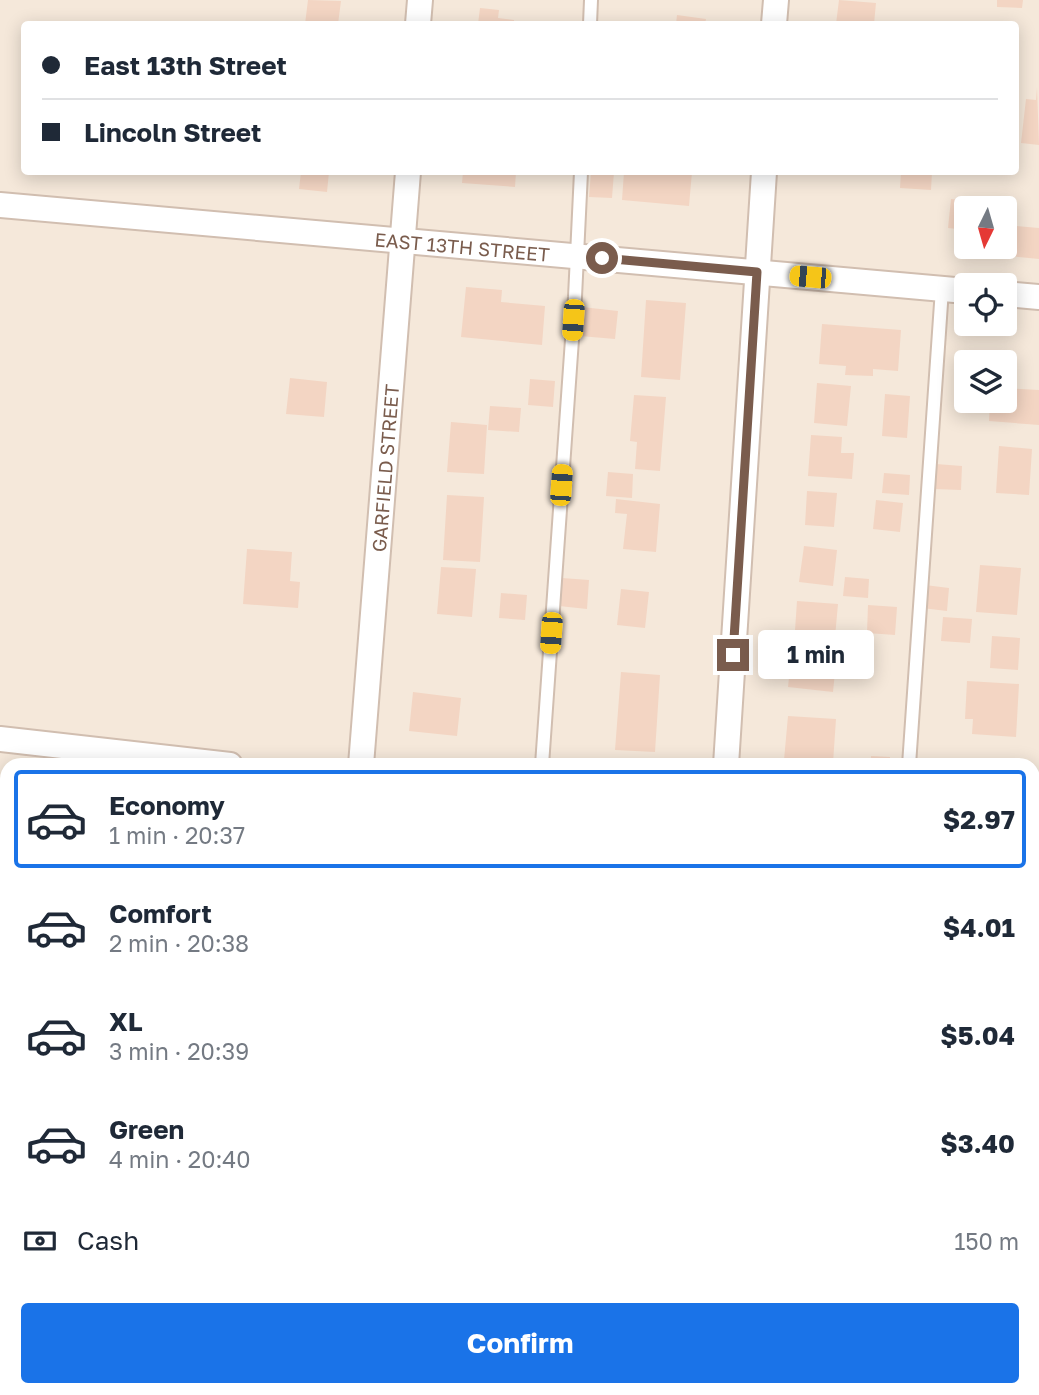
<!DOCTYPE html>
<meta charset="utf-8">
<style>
:root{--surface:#fff;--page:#f2f2f3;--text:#1f2937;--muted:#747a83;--line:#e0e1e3;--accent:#1a73e8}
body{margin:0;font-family:"Golos Text",sans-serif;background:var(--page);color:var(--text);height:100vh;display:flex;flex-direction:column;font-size:26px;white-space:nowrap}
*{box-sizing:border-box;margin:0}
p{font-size:23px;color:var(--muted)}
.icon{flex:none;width:38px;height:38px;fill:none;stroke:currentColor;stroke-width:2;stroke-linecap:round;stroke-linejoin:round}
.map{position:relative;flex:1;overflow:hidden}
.panel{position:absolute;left:0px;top:758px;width:1040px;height:639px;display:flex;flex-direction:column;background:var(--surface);border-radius:21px 21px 0 0;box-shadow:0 4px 18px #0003}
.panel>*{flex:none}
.guide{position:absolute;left:21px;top:21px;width:998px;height:154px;border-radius:7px;box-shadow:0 4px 18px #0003;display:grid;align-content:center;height:154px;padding:0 21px;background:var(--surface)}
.needle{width:46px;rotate:185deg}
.fabs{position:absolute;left:954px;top:196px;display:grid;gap:14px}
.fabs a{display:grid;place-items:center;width:63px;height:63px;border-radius:7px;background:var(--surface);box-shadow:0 4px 18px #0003;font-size:35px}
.end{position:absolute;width:32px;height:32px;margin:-16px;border:9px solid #7a5c4d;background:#fff;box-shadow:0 0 0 4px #fff}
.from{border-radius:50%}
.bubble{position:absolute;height:49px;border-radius:7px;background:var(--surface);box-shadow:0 4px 18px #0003;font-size:23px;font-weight:700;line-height:49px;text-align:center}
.car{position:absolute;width:21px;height:42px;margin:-21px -10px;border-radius:9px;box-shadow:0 0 5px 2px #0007;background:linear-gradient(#f5c518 24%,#345 0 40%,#f5c518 0 76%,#345 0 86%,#f5c518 0)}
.guide b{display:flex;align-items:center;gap:24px;height:66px;font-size:26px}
.guide b+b{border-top:2px solid var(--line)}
.guide i{width:18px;height:18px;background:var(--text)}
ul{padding:12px 0 0;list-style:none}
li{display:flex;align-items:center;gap:21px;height:98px;margin:0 14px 10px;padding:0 7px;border:4px solid transparent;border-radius:7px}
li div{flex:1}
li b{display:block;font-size:26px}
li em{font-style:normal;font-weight:700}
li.on{border-color:var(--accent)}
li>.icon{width:63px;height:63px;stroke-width:1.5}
.pay{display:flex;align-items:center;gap:18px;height:77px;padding:0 21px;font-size:26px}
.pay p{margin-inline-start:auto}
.cta{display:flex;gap:14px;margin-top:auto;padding:14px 21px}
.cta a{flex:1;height:80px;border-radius:7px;background:var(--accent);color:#fff;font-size:28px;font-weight:700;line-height:80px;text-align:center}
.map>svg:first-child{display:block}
</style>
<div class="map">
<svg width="1039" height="1395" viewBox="0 0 1039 1395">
<rect width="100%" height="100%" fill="#fdf6ec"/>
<!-- residential -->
<path fill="#f5e8da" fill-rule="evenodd" d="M0 0H1039V1395H0ZM24 24H1015V172H24ZM966 208H1004V247H966ZM966 285H1004V324H966ZM966 362H1004V401H966ZM7 765H1032V1390H7Z"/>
<!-- building -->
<path fill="#f3d5c3" d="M308 0 341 1 338 24H305Z
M839 0 876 3 874 24H836Z
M997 0H1023L1022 8 997 7Z
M480 8 499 10 498 18 514 20V24H478Z
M677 15 706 19 705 24H676Z
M1037 87 1039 145 1021 143 1026 99 1036 100Z
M301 172H329L327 192 299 189Z
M463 172H516L515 187 462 183Z
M591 172H614L612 198 589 197Z
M624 172H692L689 206 622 200Z
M901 172H932L931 190 900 188Z
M951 199 980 202 979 208H966V230L948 228Z
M1004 225 1039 228V259L990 254 991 247H1004Z
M466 287 502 290 501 302 545 306 542 345 461 337Z
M646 300 686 303 680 380 641 377Z
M582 307 618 311 615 339 580 336Z
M822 324 901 330 898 371 873 369V376L845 375 846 366 819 364Z
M290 378 327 382 324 417 286 414Z
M530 379 555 381 553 407 528 405Z
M817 383 851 386 847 426 814 423Z
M1004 388 1039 390V425L989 421 990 401H1004Z
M885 394 910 396 907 438 882 436Z
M634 395 666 397 660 471 635 469 637 442 630 441Z
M490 406 521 408 519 432 488 430Z
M451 422 487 425 484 474 447 472Z
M811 435 842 437 841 453H854L852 479 808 476Z
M999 446 1032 449 1029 495 996 493Z
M936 464 962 466 961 490 934 489Z
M608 472 633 474 632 498 606 496Z
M884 473 910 475 909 495 882 493Z
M807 491 837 493 834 527 805 525Z
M447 495 484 497 480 562 443 560Z
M616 499 660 504 656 552 623 549 627 514 615 513Z
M876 500 903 503 900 532 873 529Z
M804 546 837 550 833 586 799 582Z
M247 549 292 552 290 581 300 582 298 608 243 604Z
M980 565 1021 568 1017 615 976 612Z
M441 567 476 569 472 617 437 614Z
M845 577 869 579 868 598 843 596Z
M562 578 589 580 587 609 559 606Z
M925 585 949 588 947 611 922 608Z
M621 589 649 592 645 628 617 625Z
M501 593 527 595 525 620 499 618Z
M797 601 838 604 834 648 794 645Z
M868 605 897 607 895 635 867 633Z
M943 617 972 619 970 643 941 641Z
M992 636 1020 638 1018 670 990 668Z
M791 658 836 662 833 692 788 687Z
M621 672 660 675 655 752 615 750Z
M967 681 1019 684 1016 737 972 734 973 719H965Z
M413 692 461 698 457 736 409 731Z
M788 716 836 719 833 763 784 760Z
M871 756 890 757V765H871Z
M0 1387H7V1390L54 1393V1395H0Z
M217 1390H255L254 1395H216Z
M578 1390H613V1395L578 1391Z
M741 1390H793V1395H740Z
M920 1390 972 1392V1395H920Z"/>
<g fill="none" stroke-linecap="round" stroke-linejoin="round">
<defs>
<path id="lane" d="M590 24 591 0
M542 765 575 297 581 172
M909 765 942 289
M497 1395V1390
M862 1395V1390"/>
<g id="street">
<path d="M418 24 420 0"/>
<path d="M774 24 776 0"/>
<path id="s1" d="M0 205 966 291"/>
<path d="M1004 294 1039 297"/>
<path d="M0 739 230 765"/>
<path id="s2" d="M361 765 408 172"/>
<path d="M726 765 764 172"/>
<path d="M1032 838 1039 839"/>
<path d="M320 1395V1390"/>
<path d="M680 1395 681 1390"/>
<path d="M1034 1395 1039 1311"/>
</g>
</defs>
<!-- lane casing -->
<use href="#lane" stroke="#d1beb0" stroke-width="16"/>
<!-- street casing -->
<use href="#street" stroke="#d1beb0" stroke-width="28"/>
<!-- lane -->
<use href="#lane" stroke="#fff" stroke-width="12"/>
<!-- street -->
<use href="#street" stroke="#fff" stroke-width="24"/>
</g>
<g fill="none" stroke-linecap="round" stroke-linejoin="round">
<!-- route -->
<path stroke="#7a5c4d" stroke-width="9" d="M602 258 757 272 733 655"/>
</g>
<g text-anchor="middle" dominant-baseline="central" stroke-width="6" stroke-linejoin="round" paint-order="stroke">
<!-- street labels -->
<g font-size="19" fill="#7a5c4d" stroke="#fffaf3">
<text stroke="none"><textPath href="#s1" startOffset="464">EAST 13TH STREET</textPath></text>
<text stroke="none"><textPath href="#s2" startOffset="298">GARFIELD STREET</textPath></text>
</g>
</g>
</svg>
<div class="fabs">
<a><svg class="needle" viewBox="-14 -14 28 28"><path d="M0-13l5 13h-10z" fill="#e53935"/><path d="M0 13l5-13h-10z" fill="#747a83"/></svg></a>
<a><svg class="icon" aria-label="locate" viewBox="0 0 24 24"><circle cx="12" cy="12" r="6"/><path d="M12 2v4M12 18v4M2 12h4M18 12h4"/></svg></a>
<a><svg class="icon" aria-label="layers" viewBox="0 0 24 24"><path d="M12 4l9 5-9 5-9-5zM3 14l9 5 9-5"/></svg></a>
</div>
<i class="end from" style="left:602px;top:258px"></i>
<i class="end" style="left:733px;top:655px"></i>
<div class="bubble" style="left:758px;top:630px;width:116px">1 min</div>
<i class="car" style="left:810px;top:277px;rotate:275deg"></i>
<i class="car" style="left:573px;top:320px;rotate:184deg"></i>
<i class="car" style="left:561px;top:485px;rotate:4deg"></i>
<i class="car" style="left:551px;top:633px;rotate:184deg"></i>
<div class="guide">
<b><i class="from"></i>East 13th Street</b>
<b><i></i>Lincoln Street</b>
</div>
<section class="panel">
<ul>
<li class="on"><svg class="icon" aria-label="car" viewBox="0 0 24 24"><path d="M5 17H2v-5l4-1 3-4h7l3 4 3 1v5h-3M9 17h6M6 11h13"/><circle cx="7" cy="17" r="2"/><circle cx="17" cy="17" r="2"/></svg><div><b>Economy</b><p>1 min · 20:37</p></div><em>$2.97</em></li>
<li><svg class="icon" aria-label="car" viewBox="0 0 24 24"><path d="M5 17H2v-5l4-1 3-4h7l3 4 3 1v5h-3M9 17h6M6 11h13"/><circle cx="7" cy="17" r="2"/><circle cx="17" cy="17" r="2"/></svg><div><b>Comfort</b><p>2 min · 20:38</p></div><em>$4.01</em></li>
<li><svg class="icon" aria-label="car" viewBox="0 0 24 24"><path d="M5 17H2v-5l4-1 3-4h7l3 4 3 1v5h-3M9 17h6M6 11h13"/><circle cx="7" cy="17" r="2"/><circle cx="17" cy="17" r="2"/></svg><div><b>XL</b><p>3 min · 20:39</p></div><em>$5.04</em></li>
<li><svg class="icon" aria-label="car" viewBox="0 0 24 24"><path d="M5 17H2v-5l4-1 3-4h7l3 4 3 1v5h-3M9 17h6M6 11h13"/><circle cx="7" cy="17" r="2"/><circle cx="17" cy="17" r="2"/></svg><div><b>Green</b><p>4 min · 20:40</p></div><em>$3.40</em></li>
</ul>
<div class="pay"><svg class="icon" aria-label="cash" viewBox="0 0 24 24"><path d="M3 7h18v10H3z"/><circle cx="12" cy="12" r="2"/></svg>Cash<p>150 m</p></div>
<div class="cta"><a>Confirm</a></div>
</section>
</div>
